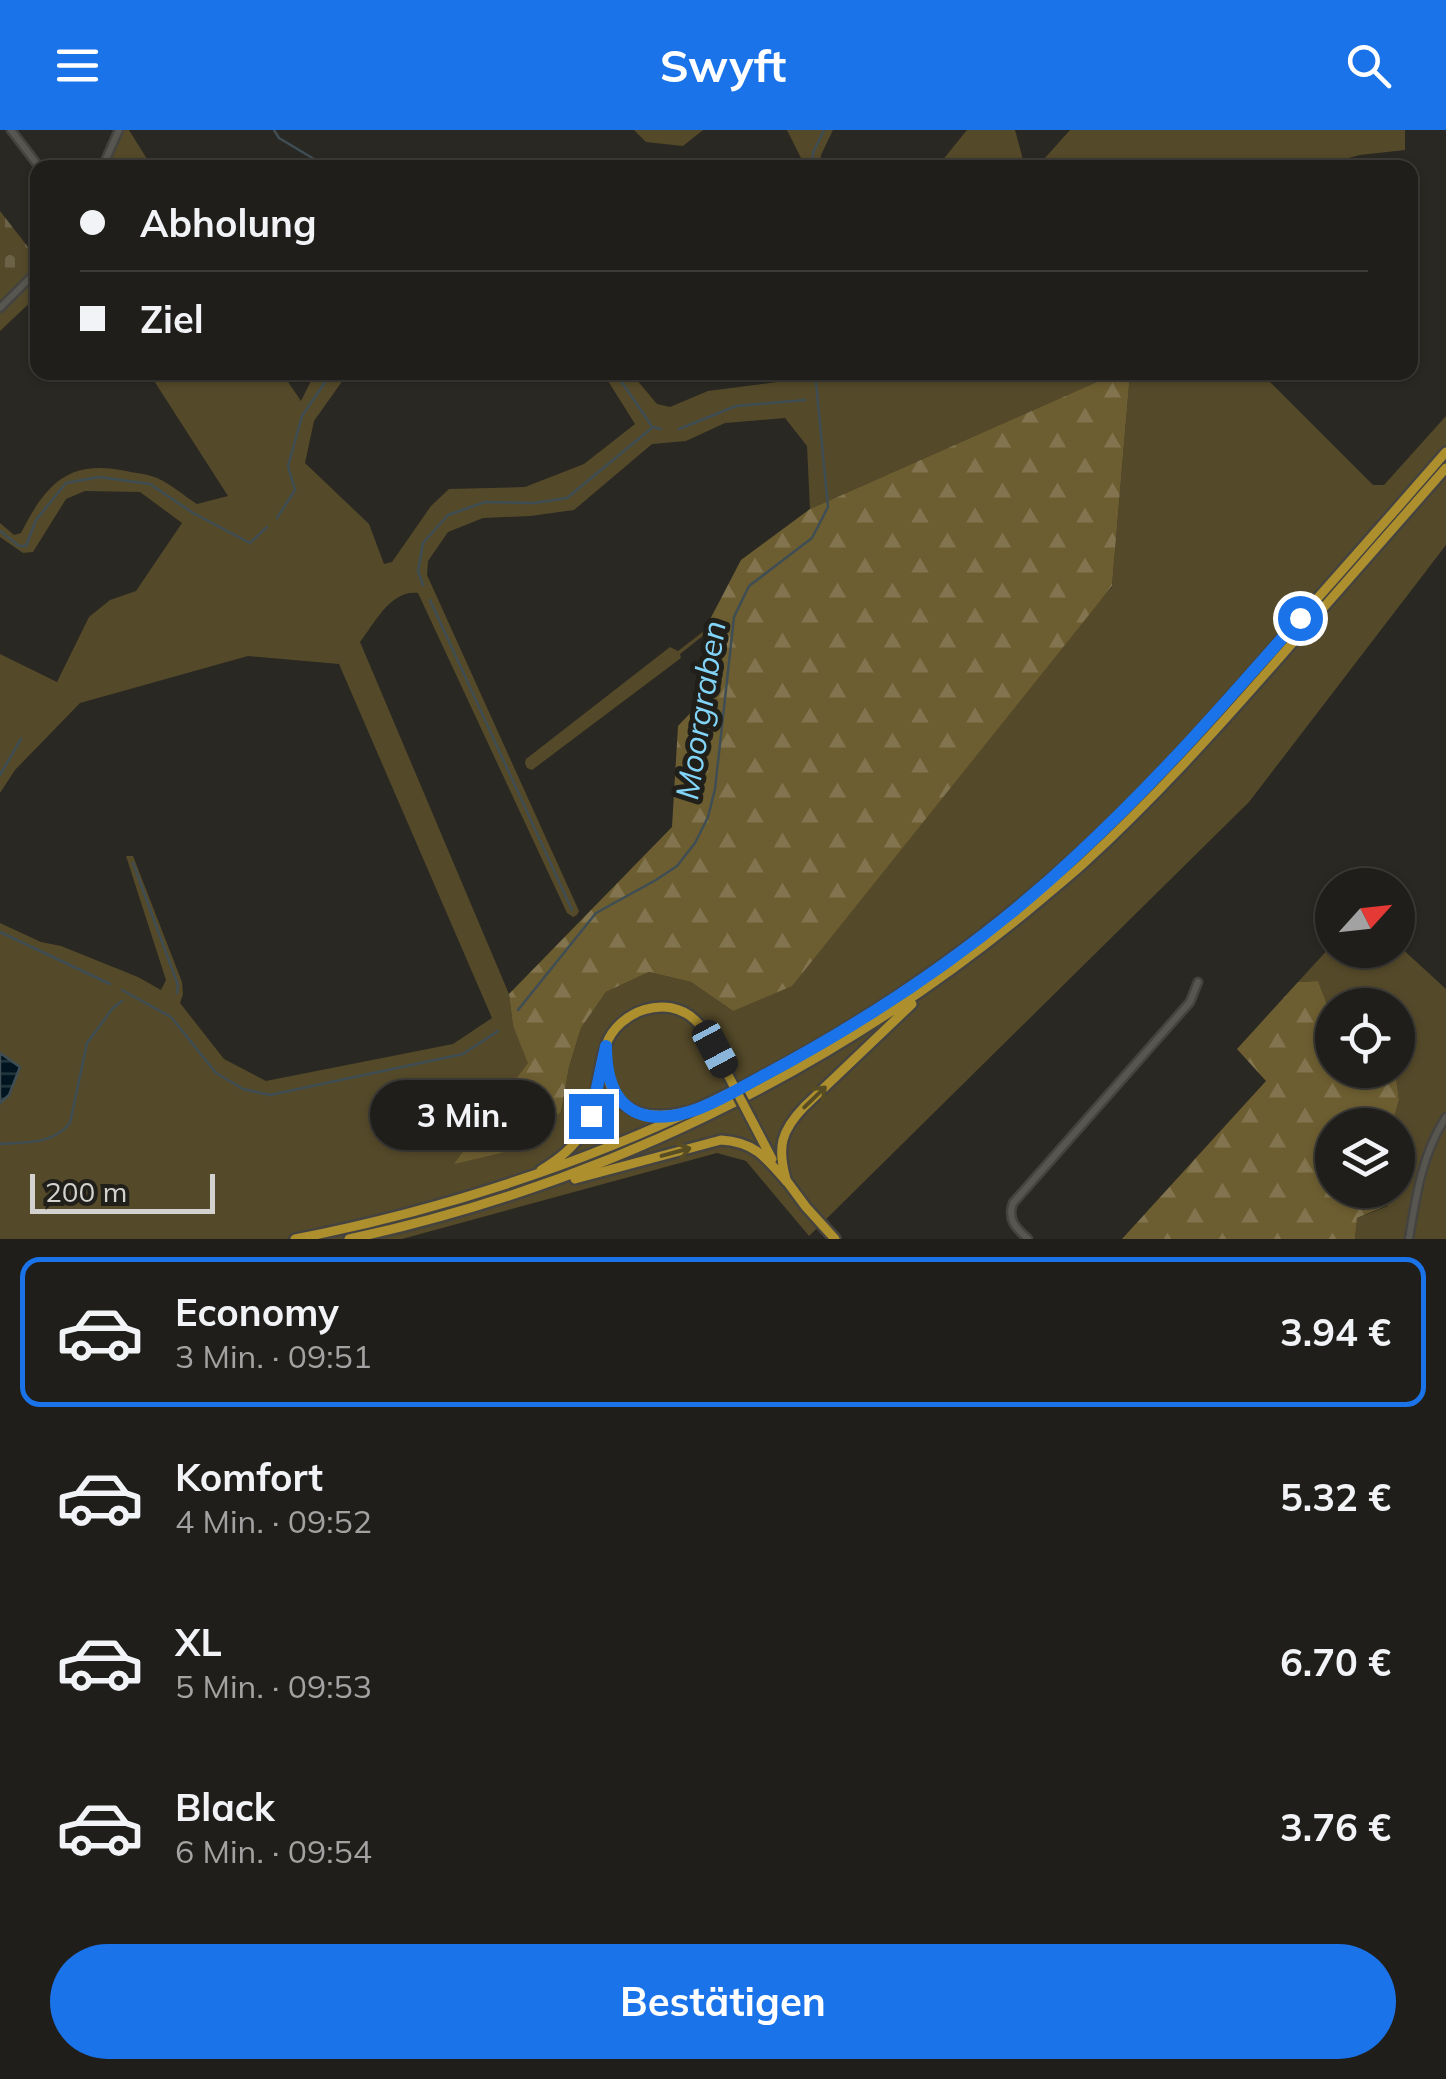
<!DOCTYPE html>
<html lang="de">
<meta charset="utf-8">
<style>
:root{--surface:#201e1a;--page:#2d2b27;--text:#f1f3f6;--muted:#a2a2a2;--line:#3d3c39;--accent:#1a73e8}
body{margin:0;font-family:Mulish,sans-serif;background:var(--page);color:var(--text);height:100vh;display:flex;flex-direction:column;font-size:38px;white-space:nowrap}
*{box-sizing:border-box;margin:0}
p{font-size:32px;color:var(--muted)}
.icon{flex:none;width:55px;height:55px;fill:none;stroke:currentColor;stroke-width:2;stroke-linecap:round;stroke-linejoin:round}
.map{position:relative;height:1109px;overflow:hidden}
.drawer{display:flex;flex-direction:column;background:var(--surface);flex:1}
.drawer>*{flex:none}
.top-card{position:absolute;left:30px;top:30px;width:1388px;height:220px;border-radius:20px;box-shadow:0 2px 8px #0004,0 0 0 2px var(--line);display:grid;align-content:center;height:220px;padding:0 50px;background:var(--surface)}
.needle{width:65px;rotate:63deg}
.controls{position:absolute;left:1315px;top:738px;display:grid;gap:20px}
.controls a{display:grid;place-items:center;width:100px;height:100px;border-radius:50%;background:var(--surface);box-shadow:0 2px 8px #0004,0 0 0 2px var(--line);font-size:50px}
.scale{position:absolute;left:30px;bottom:25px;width:185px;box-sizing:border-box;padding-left:10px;border:5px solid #d3d2ce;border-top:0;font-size:28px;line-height:35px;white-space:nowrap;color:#d3d2ce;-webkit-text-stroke:8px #201f1a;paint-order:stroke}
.end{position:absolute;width:45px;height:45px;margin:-22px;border:12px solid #1a73e8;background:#fff;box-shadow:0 0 0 5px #fff}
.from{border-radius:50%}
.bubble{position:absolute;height:70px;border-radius:35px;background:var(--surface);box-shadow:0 2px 8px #0004,0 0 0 2px var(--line);font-size:32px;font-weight:700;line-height:70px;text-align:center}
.car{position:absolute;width:30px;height:60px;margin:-30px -15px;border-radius:12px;box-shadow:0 0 8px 2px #0007;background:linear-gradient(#222 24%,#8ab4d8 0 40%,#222 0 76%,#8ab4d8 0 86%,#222 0)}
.top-card b{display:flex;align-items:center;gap:35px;height:95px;font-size:38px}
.top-card b+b{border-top:2px solid var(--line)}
.top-card i{width:25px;height:25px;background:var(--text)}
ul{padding:18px 0 0;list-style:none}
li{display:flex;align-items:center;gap:30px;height:150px;margin:0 20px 15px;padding:0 30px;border:5px solid transparent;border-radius:20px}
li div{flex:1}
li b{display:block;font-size:38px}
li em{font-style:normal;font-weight:700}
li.active{border-color:var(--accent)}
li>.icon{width:90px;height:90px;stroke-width:1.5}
.cta{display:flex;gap:20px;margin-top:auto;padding:20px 50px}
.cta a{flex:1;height:115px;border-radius:60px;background:var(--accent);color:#fff;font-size:40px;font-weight:700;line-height:115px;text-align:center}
header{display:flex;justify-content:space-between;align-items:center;height:130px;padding:0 50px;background:var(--accent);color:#fff;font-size:45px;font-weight:700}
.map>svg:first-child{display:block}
</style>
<header><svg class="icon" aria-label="menu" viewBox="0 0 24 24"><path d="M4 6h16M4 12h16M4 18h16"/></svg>Swyft<svg class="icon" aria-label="search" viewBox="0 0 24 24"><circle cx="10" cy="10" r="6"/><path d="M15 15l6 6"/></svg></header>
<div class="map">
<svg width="1446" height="1109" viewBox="0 0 1446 1109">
<defs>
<pattern id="forest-firs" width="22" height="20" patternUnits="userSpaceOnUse" patternTransform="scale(2.5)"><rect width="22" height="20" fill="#6d5e31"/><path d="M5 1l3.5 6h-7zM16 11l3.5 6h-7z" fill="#81744e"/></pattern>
<pattern id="cemetery-stones" width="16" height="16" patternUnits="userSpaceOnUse" patternTransform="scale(2.5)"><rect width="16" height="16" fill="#544929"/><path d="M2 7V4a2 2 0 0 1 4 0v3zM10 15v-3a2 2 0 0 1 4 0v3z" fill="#6c6247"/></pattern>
<pattern id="water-rules" width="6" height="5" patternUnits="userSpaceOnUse" patternTransform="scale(2.5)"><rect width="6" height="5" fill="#00151f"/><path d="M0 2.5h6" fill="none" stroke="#24363e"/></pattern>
</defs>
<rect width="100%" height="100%" fill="#2a2823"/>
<!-- green -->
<path fill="#544929" d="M116 0H129L152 37 99 38Z
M634 0H703L683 16 646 12Z
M787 0H833L821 25 820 37H799L801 28Z
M967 0H1015L1025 37H937Z
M1070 0H1405V20L1360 25 1315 37H1037Z
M37 134V166L0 201V171Z
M149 243H282L301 271 315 243H348L314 291 305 333 369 394 384 434 392 432 431 376 449 359 525 357 584 334 635 294 603 243H631L657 274 670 277 708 261 785 251 793 243H1117L810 379 807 316 785 288 725 293 686 311 652 314 574 380 530 386 483 388 448 402 428 431 427 445 579 781 577 785 573 787 567 783 418 463C390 460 375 493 360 512L509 864 513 896 529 933 456 1033 509 1021 561 982 569 937 581 898 606 862 649 842 691 852 733 881 1112 457 1130 243H1261L1373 355H1384L1446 286V415L1249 672 809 1106 746 1031 717 1023 402 1109H0V973L9 965 20 937 0 923V793L41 812 61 816 138 847 161 860 166 850 126 726H133L182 852 183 864 180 873 224 929 266 951 453 914 492 888 339 534 248 526 80 573 15 640 0 663V524L57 552 89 487 110 470 136 461 182 393 140 362 85 361 66 369 33 422 23 423 0 407V393L14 405 21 403C46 354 68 329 126 341 135 343 148 344 157 348 171 354 184 366 197 374L228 366Z
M704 501V505L680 524 681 528 532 640 527 638 525 633 526 629 670 517 678 521Z
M1332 815V820H1398V815L1446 859V1109H1355L1357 1088 1388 1076 1386 1060H1398V995H1392L1399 970 1395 940H1398V875H1332V887L1318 851 1298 852Z"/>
<!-- forest -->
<path fill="url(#forest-firs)" d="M1117 243H1130L1112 456 792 856 733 881 691 852 649 842 606 862 581 898 569 937 561 982 510 1021 454 1034 528 933 513 896 509 864 672 697 678 596 714 558 704 501 741 430 810 379Z
M1318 851 1332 887V940H1395L1399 970 1392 995H1332V1060H1386L1388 1075 1357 1088 1355 1109H1122L1266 951 1237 919 1298 852Z"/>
<!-- cemetery -->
<path fill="url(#cemetery-stones)" d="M0 81 38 130 37 134 0 171Z"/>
<!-- water -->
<path fill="url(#water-rules)" stroke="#3f4e54" stroke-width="2.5" d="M0 923 20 937 9 965 0 973Z"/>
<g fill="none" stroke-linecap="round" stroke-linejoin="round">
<!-- stream -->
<path stroke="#3f4e54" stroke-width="2.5" d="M274 0 279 8 329 38
M812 38 813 23 824 0
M615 242 651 295
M679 299 736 276 805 270
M277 388 295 360 288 336 302 286 332 242
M0 401 19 416H26L36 390 66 353 99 347 150 354 193 383 250 413 267 397
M423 455 418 441 423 413 448 385 485 372 534 373 567 368 653 297 661 299
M430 470 572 780
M0 645 21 609
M133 733 178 855 177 863
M0 802 110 854
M122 860 171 887 216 943 243 959 270 965 463 924 498 901
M518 880 596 783 656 750 677 736 695 713 708 687 715 659 734 487 749 456 812 408 828 377 815 242
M0 1014C26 1012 52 1015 70 993L87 913 113 878 122 871"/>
<defs>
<path id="minor" d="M11 0 40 38
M102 38 119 0
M0 178 38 140
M1028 1109C1016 1098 1007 1090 1013 1073L1190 872 1198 852
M1409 1109C1416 1066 1422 1024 1446 987"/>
<path id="highway" d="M606 930C607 980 642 992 685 982
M750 987 772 1029
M541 1040C559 1029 575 1017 585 998 599 972 596 942 606 915 618 881 667 863 695 890 710 904 718 925 727 943
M575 1049 721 1010C755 1012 766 1028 787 1052
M786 1049C777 1017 781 1001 804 977L912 874
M786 1050 806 1077 835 1109
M295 1109C585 1052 853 928 1073 729 1144 665 1208 593 1271 521 1329 455 1388 389 1446 322
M349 1109C597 1056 829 943 1025 783 1044 767 1064 751 1083 734 1154 669 1218 598 1281 526 1336 463 1391 400 1446 338"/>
</defs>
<!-- minor casing -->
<use href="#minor" stroke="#45433f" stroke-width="11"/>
<!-- highway casing -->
<use href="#highway" stroke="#45433f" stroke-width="14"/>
<!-- minor -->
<use href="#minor" stroke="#585650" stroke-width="6"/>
<!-- highway -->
<use href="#highway" stroke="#ad902d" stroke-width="9"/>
<defs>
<path id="highway-bridge" d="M727 943 750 987"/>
</defs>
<!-- highway-bridge casing -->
<use href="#highway-bridge" stroke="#45433f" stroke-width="14" stroke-linecap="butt"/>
<!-- highway-bridge -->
<use href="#highway-bridge" stroke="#ad902d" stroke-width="9"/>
</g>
<!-- one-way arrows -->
<defs><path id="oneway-shaft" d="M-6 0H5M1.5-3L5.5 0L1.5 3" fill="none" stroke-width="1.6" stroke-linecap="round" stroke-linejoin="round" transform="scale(2.5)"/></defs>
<g stroke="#584c22">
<use href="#oneway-shaft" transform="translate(815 967) rotate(-44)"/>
<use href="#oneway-shaft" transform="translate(676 1022) rotate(-15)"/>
</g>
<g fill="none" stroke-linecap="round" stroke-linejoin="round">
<!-- route -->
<path stroke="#1a73e8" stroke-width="12" d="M591 986 606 916C606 946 614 980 649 986 687 992 729 964 761 947 874 887 984 813 1077 725 1157 651 1228 570 1300 488"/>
</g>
<g text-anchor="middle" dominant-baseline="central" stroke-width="10" stroke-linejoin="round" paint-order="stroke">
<!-- water labels -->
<g font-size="32" font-style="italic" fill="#82d5f9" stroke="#201f1a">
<text transform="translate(700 580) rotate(-81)">Moorgraben</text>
</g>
</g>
</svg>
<div class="controls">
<a><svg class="needle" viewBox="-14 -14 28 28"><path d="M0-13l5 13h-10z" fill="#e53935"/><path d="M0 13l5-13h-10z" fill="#a2a2a2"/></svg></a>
<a><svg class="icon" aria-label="locate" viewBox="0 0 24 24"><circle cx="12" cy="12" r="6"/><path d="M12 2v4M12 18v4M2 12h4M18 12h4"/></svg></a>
<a><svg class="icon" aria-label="layers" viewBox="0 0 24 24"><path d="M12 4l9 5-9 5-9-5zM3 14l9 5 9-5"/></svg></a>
</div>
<div class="scale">200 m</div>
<i class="end from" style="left:1300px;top:488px"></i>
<i class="end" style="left:591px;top:986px"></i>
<div class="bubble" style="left:370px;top:950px;width:185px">3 Min.</div>
<i class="car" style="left:715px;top:919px;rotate:152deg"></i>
<div class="top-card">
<b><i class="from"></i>Abholung</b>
<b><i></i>Ziel</b>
</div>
</div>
<section class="drawer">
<ul>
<li class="active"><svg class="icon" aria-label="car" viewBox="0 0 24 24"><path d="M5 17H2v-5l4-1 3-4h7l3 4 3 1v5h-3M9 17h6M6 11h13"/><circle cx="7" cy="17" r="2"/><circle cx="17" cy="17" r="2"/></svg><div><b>Economy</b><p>3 Min. · 09:51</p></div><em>3.94 €</em></li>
<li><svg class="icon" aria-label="car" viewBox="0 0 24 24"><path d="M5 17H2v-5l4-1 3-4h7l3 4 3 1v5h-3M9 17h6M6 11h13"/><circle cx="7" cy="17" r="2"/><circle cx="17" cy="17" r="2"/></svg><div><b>Komfort</b><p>4 Min. · 09:52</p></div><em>5.32 €</em></li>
<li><svg class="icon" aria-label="car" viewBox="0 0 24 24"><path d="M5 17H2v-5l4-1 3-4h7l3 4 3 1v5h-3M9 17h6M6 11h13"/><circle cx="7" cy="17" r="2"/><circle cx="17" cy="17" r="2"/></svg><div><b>XL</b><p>5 Min. · 09:53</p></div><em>6.70 €</em></li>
<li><svg class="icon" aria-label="car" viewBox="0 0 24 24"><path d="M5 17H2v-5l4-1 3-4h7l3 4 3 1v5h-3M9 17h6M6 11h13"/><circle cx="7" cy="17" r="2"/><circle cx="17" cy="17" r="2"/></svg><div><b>Black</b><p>6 Min. · 09:54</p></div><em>3.76 €</em></li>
</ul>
<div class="cta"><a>Bestätigen</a></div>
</section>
